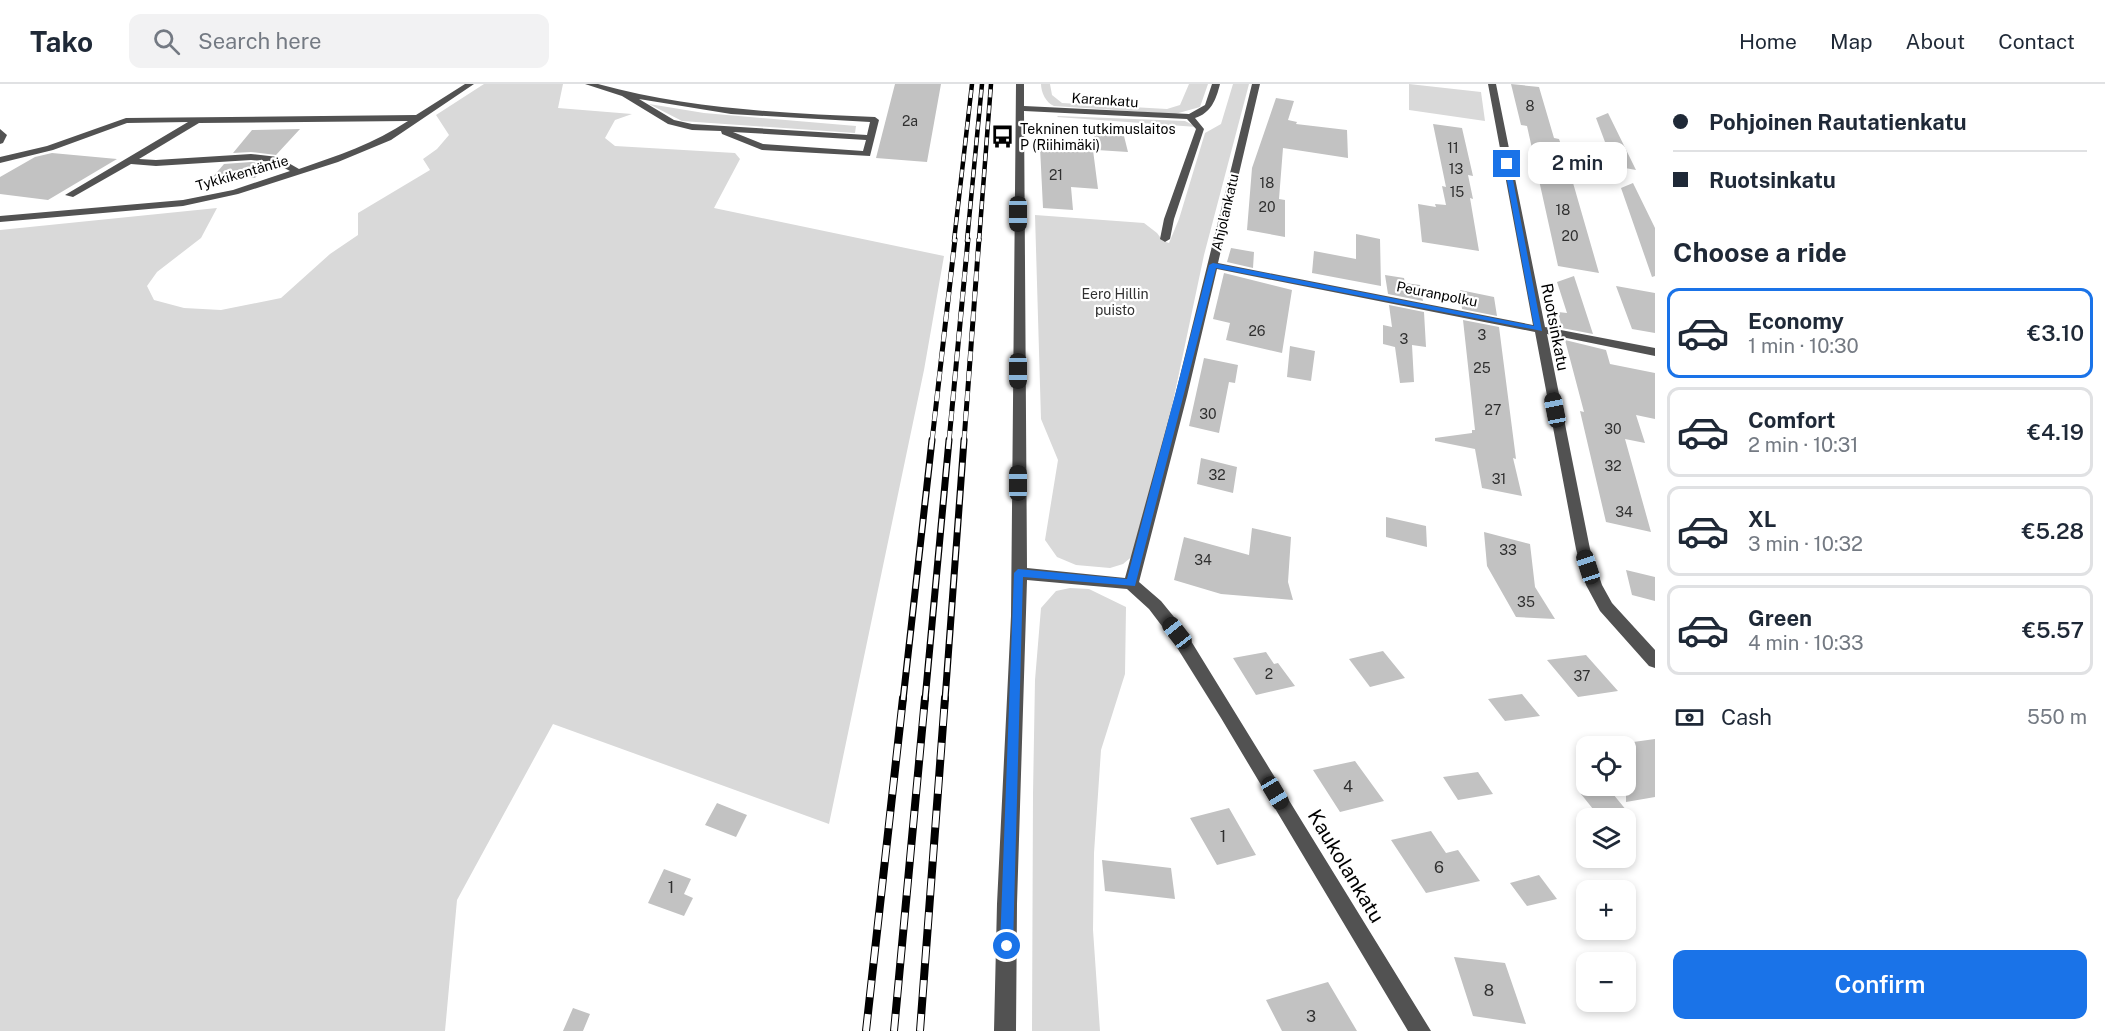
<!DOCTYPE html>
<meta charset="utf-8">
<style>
:root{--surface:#fff;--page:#f2f2f3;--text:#1f2937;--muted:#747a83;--line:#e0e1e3;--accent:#1a73e8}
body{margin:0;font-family:"Public Sans",sans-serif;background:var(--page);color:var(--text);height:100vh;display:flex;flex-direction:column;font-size:22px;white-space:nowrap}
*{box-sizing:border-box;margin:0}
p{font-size:20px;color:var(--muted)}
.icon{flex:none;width:33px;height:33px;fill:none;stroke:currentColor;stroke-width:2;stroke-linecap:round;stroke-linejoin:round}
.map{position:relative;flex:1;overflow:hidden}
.sheet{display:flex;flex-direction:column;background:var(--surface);width:450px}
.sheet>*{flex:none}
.banner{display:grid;align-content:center;height:132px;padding:0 18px;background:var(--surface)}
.fabs{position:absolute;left:1576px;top:652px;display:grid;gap:12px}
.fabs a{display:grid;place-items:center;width:60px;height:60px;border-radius:12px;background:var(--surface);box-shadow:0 3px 9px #0003;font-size:30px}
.end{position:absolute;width:27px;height:27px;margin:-14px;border:8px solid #1a73e8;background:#fff;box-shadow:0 0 0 3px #fff}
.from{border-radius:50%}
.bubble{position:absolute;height:42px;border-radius:12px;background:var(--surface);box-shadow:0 3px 9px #0003;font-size:20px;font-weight:600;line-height:42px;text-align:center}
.car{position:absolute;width:18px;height:36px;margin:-18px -9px;border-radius:8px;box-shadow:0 0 4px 2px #0007;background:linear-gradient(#222 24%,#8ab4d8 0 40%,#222 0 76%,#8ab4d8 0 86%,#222 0)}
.banner b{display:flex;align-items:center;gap:21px;height:57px;font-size:22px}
.banner b+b{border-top:2px solid var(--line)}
.banner i{width:15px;height:15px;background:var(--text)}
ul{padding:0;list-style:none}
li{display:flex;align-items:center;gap:18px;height:90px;margin:0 12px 9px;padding:0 6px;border:3px solid var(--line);border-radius:12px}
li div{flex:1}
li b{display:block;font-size:22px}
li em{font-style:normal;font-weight:600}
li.on{border-color:var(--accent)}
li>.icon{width:54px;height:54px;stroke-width:1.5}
h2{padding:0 18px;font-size:27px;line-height:72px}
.pay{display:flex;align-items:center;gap:15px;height:66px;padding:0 18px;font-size:22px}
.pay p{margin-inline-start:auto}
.action{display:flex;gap:12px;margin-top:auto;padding:12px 18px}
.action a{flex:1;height:69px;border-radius:12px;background:var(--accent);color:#fff;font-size:24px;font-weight:600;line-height:69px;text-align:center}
header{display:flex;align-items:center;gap:36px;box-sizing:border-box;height:84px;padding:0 30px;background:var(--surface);border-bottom:2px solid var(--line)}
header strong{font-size:28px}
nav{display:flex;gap:33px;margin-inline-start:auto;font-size:21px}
.search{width:420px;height:54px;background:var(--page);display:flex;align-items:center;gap:15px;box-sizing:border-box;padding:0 21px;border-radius:12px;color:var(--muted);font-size:22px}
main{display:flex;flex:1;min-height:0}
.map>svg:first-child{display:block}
</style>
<header>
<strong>Tako</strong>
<div class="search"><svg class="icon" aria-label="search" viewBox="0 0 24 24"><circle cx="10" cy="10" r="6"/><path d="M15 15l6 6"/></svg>Search here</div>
<nav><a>Home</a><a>Map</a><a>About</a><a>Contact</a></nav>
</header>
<main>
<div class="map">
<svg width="1655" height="947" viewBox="0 0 1655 947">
<rect width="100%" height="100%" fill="#fff"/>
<!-- green -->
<path fill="#d9d9d9" d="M484 0H563L558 24 632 30 615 36 605 54 615 62 735 69 740 75 714 124 944 172 924 286 829 740 553 640 457 816 445 947H0V146L217 124 201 154 157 188 147 202 154 216 184 224 221 226 281 214 330 170 358 151V129L430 86 423 75 437 65 449 51 436 31Z
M1041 0H1050L1052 11 1062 19 1167 25 1180 21 1189 0H1208L1200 23 1175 30 1054 22C1046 19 1041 8 1041 0Z
M1233 0H1249L1204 171 1156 398 1135 470 1123 480 1110 484 1076 481 1057 473 1045 456 1058 376 1041 335 1035 131 1144 139 1157 149 1163 157 1169 159 1179 135 1205 49 1221 40Z
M1409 0 1481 8 1485 37 1409 26Z
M649 20 704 29 856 42 855 49 682 37Z
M1058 32 1185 37 1197 43 1057 33Z
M1070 504 1089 505 1126 523 1125 590 1101 666 1094 769 1093 846 1100 947H1032L1033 710 1035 596 1041 524 1056 507Z"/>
<!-- building -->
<path fill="#c2c2c2" d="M895 0H941L927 78 876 74Z
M1511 0 1539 3 1554 54 1559 55 1567 78 1599 189 1558 182 1527 42 1521 41Z
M1276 14 1294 17 1288 36 1297 38 1296 40 1347 46 1348 74 1283 64 1279 115 1285 116V153L1247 146 1252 84Z
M1608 29 1636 86 1614 82 1596 34Z
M1433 40 1462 44 1473 92 1468 91 1473 115 1470 114 1479 167 1422 158 1418 120 1436 123 1435 120 1446 121 1442 102 1446 103Z
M300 45 276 71 251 68 233 69 252 46Z
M1093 46 1123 48 1128 68 1097 66Z
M1040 63 1093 66 1098 105 1071 103 1073 126 1043 124Z
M52 69 117 75 48 116 0 110V93L35 73Z
M251 78 268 80 255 94H212L224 80Z
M1633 99 1655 144V192L1652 193 1621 104Z
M1356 150 1380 155 1381 202 1312 189 1314 167 1356 175Z
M1231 164 1254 168 1253 184 1227 178Z
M1224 189 1292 206 1282 269 1226 256 1230 239 1213 235Z
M1385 191 1404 194 1405 199 1420 201 1423 217 1388 210Z
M1574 192 1593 250 1562 244 1558 228 1567 229 1557 198Z
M1616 202 1655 209V249L1632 245Z
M1460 206 1494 213 1497 232 1462 225Z
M1389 221 1424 228 1426 263 1412 261 1414 298 1400 299 1395 263 1383 260V241L1392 243Z
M1463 236 1499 243 1516 375 1513 374 1522 412 1482 404 1475 365 1435 357V354L1472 349V346H1475Z
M1565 256 1606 266 1610 280 1655 289V335L1636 331 1645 359 1625 355 1651 448 1606 438 1580 327 1584 328Z
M1290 262 1315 267 1311 297 1287 293Z
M1204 274 1238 281 1235 299 1229 298 1219 349 1189 342Z
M1201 374 1237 383 1233 409 1197 400Z
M1386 433 1426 442 1427 463 1386 453Z
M1252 444 1291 453 1288 498 1293 516 1221 510 1174 496 1184 453 1249 471Z
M1484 448 1530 460 1535 503 1555 535 1516 533 1487 482Z
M1626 486 1655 493V517L1632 511Z
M1383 567 1405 594 1370 603 1349 575Z
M1266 568 1274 580 1278 579 1295 602 1256 611 1233 574Z
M1586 571 1618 607 1578 613 1547 576Z
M1522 610 1540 632 1505 637 1488 615Z
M1655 655V713L1626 718V659Z
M1355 677 1384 717 1340 728 1313 686Z
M1478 688 1493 710 1458 716 1443 693Z
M1609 705 1631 732 1601 735 1581 710Z
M717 719 747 731 736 753 705 741Z
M1229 724 1256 771 1217 781 1190 734Z
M1431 747 1446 769 1458 766 1480 797 1426 809 1391 756Z
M1102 776 1171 784 1175 815 1105 807Z
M664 785 691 795 684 810 693 814 684 832 648 819Z
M1539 791 1557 815 1527 822 1510 799Z
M1454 873 1505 879 1526 940 1473 932Z
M1328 898 1357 947H1282L1266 916Z
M573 924 590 930 583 947H563Z"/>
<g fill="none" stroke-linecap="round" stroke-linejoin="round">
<!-- minor -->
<path fill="#525252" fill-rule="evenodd" d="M465 0H474L391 56 338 78 238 110 183 122 0 138V132L183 116 233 106 290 87 273 78 251 76 156 82 131 80 73 113 65 111 188 38 127 39 53 66 0 79V73L47 62 126 34 416 31ZM408 37C375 59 337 72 299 85L278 73 251 70 156 76 139 75 199 39Z
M585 0H598C689 25 782 29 875 33L879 36 870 72 762 66 722 50 721 47 692 46 668 40 622 12ZM639 15 731 30 870 38 867 51 692 40 674 36ZM733 48 866 56 863 67 763 60Z
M1016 0H1024V22L1189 30 1205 21 1212 0H1220C1216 16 1211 29 1195 34L1204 45 1174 135 1170 155 1165 158 1160 155 1164 135 1196 45 1187 35 1024 27 1027 484 1125 494 1175 312 1252 0H1260L1218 179 1533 241 1488 0H1496L1545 243 1655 264V272L1547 250 1590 465 1602 501 1612 519 1655 566V584L1649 582 1600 527 1586 501 1576 465 1535 248 1217 185 1187 312 1139 498 1161 517 1183 544 1431 947H1408L1221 634 1171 554 1149 525 1127 505 1027 496 1017 820 1016 947H994L997 820 1011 532Z
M0 45 7 51 3 59 0 60Z"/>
<defs>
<path id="rail-far3" d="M954 157 972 0
M967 157 982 0
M979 157 991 0"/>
<path id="rail-far2" d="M932 357 955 155
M949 357 968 155
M964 357 979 155"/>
<path id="rail-far1" d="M903 616 932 356
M925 616 949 356
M945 616 964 356"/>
<path id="rail" d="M866 947 903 614
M894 947 925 614
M920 947 945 614"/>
</defs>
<!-- rail-far3 casing -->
<use href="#rail-far3" stroke="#000" stroke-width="4.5"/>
<!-- rail-far2 casing -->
<use href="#rail-far2" stroke="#000" stroke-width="5"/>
<!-- rail-far1 casing -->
<use href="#rail-far1" stroke="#000" stroke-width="7"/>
<!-- rail casing -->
<use href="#rail" stroke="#000" stroke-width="8"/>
<!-- rail-far3 -->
<use href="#rail-far3" stroke="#fff" stroke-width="3" stroke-dasharray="8" stroke-linecap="butt"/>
<!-- rail-far2 -->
<use href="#rail-far2" stroke="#fff" stroke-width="4" stroke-dasharray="10" stroke-linecap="butt"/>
<!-- rail-far1 -->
<use href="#rail-far1" stroke="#fff" stroke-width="4.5" stroke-dasharray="14" stroke-linecap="butt"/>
<!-- rail -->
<use href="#rail" stroke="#fff" stroke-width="6" stroke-dasharray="17" stroke-linecap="butt"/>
</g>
<!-- route -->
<path fill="#1a73e8" d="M1507 78 1510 80 1542 247 1216 184 1135 502 1023 493 1013 862 1011 867 1007 869 1002 867 1000 862 1014 489 1018 485 1127 495 1209 181 1213 179 1534 242 1504 80Z"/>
<!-- icons -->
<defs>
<symbol id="bus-bare" viewBox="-9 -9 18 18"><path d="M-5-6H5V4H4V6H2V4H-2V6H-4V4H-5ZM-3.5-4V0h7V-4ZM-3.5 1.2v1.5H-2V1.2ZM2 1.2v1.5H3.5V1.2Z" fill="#000" stroke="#fff" stroke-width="2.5" paint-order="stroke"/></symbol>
</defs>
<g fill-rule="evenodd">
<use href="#bus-bare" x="986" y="36" width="33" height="33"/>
</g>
<g text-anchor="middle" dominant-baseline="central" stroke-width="4.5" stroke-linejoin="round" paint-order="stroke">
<!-- far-street labels -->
<g font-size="14" fill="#000" stroke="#fff">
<text transform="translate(1105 16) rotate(4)">Karankatu</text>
<text transform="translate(242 89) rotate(-16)">Tykkikentäntie</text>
<text transform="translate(1225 128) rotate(-77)">Ahjolankatu</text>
<text transform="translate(1437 210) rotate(11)">Peuranpolku</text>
</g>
<!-- number labels -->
<g font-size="14" fill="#303030">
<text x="1530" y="22">8</text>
<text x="910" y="37">2a</text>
<text x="1453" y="64">11</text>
<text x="1456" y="85">13</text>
<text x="1056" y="91">21</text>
<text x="1267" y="99">18</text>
<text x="1457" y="108">15</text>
<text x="1267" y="123">20</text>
<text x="1563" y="126">18</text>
<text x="1570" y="152">20</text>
<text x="1257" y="247">26</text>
<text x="1482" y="251">3</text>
<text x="1404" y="255">3</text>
<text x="1482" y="284">25</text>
<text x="1493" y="326">27</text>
<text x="1208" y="330">30</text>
<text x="1613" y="345">30</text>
<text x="1613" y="382">32</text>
<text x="1217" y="391">32</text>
<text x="1499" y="395">31</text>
<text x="1624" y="428">34</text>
<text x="1508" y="466">33</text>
<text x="1203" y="476">34</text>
<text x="1526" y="518">35</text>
<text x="1269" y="590">2</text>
<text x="1582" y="592">37</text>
</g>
<!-- far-poi labels -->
<g font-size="14" fill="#000" stroke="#fff" text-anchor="start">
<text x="1020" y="45">Tekninen tutkimuslaitos<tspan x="1020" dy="16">P (Riihimäki)</tspan></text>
</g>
<!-- far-park labels -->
<g font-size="14" fill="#303030" stroke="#fff">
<text x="1115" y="210">Eero Hillin<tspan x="1115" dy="16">puisto</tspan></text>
</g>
<!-- street labels -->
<g font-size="16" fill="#000" stroke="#fff">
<text transform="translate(1555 243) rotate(79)">Ruotsinkatu</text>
</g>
<!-- near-number labels -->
<g font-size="16" fill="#303030">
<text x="1348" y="702">4</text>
<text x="1223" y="752">1</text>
<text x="1439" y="783">6</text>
<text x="671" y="803">1</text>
<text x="1489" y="906">8</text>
<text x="1311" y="932">3</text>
</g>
<!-- near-street labels -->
<g font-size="20" fill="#000" stroke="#fff">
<text transform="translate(1346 782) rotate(59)">Kaukolankatu</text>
</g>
</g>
</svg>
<div class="fabs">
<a><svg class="icon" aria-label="locate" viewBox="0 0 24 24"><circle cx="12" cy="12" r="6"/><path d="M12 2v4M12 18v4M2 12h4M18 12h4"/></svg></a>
<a><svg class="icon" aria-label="layers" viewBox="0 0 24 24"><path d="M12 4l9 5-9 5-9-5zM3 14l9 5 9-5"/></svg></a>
<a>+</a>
<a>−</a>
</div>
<i class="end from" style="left:1007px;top:862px"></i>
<i class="end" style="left:1507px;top:80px"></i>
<div class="bubble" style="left:1528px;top:58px;width:99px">2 min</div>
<i class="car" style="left:1018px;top:130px;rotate:180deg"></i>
<i class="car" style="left:1018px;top:287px;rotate:180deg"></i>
<i class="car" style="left:1555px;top:326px;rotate:349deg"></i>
<i class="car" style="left:1018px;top:399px;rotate:0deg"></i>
<i class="car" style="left:1588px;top:483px;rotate:342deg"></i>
<i class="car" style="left:1177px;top:549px;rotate:322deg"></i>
<i class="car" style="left:1275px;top:709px;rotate:149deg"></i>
</div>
<section class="sheet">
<div class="banner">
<b><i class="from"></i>Pohjoinen Rautatienkatu</b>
<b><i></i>Ruotsinkatu</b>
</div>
<h2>Choose a ride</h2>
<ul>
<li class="on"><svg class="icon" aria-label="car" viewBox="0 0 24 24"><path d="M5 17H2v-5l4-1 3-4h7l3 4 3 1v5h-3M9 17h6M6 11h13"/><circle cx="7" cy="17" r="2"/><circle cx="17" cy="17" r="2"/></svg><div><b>Economy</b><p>1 min · 10:30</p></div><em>€3.10</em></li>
<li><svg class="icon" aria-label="car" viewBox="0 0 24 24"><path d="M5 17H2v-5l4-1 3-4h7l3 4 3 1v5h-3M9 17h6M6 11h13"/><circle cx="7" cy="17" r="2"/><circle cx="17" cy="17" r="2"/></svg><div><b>Comfort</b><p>2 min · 10:31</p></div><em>€4.19</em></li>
<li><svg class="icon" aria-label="car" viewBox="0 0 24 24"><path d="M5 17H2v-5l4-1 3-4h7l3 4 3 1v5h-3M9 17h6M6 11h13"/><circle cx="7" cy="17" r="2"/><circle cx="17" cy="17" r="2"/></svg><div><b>XL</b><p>3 min · 10:32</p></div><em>€5.28</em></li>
<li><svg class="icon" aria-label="car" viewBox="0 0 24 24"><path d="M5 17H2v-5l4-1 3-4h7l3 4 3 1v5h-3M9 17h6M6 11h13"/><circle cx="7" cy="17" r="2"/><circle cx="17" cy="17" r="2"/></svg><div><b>Green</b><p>4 min · 10:33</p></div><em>€5.57</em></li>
</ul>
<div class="pay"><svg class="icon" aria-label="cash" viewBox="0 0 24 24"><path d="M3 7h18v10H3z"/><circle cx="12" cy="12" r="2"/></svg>Cash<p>550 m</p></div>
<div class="action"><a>Confirm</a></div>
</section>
</main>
